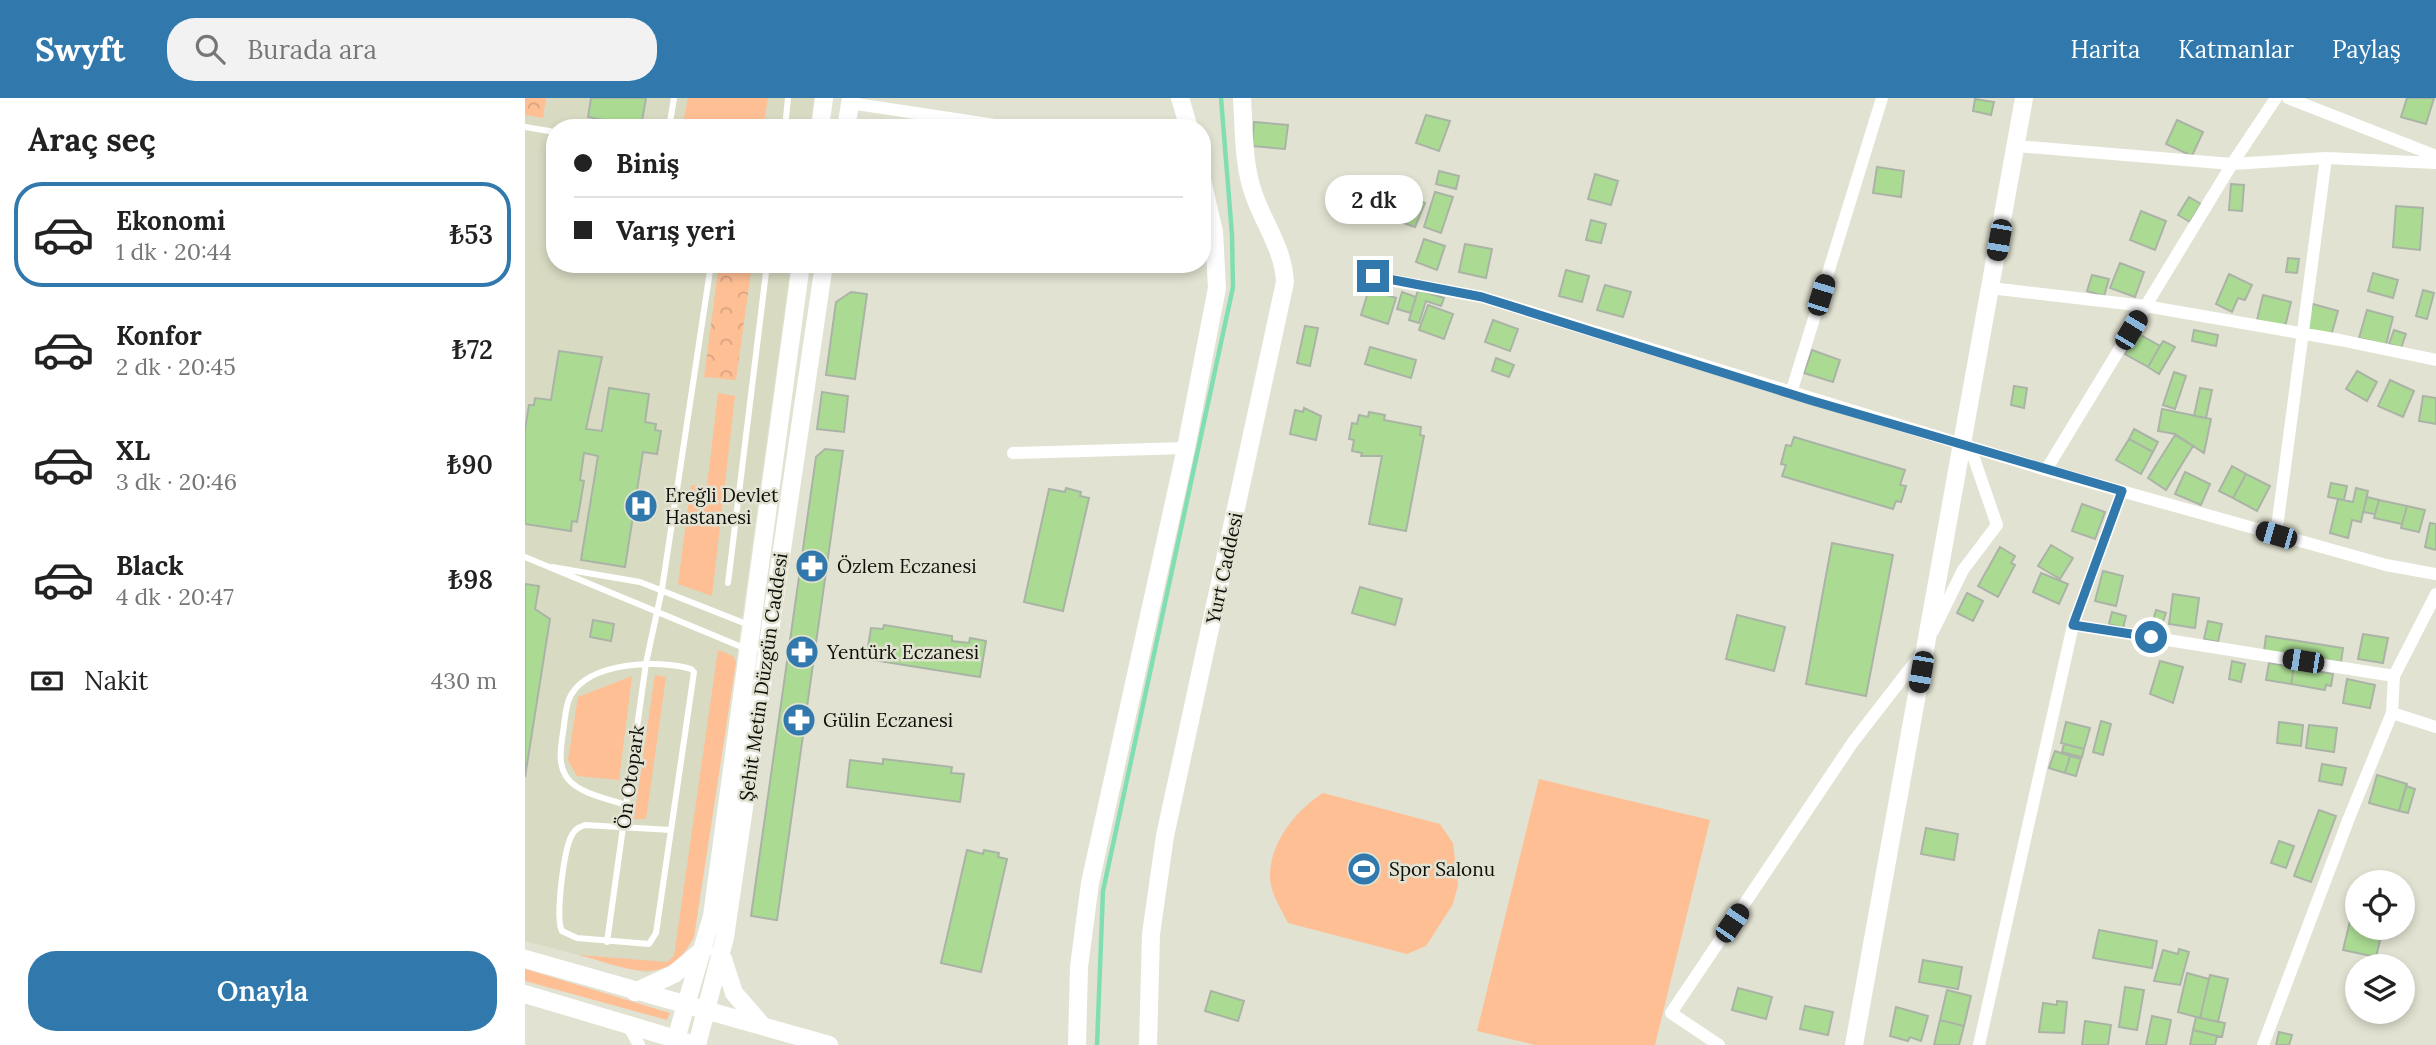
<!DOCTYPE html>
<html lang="tr">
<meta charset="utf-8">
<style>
:root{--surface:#fff;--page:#f2f2f2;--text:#222;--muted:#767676;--line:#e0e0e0;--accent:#3179ad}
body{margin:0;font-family:Lora,serif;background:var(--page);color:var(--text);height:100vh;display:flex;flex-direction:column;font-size:26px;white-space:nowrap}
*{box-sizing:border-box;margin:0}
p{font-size:23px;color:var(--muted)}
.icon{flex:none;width:38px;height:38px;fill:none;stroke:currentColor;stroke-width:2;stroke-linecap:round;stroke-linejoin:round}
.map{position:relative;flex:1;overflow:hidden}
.panel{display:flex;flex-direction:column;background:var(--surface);width:525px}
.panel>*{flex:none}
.banner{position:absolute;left:21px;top:21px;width:665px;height:154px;border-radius:28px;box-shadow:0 4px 10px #0003;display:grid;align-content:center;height:154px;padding:0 28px;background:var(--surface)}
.buttons{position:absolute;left:1820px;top:772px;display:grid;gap:14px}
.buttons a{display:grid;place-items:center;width:70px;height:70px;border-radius:50%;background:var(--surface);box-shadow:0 4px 10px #0003;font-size:35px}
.end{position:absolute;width:32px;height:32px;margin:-16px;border:9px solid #3179ad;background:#fff;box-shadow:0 0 0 4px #fff}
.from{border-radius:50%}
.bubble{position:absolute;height:49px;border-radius:24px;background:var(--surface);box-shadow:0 4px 10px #0003;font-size:23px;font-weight:600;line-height:49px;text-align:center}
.car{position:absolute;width:21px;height:42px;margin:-21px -10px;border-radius:9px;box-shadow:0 0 5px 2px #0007;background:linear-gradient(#222 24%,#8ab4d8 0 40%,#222 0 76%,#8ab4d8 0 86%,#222 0)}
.banner b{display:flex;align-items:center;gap:24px;height:66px;font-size:26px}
.banner b+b{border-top:2px solid var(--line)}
.banner i{width:18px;height:18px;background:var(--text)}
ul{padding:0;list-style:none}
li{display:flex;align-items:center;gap:21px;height:105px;margin:0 14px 10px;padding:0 14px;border:4px solid transparent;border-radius:28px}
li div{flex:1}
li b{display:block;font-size:26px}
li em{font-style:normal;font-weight:600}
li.on{border-color:var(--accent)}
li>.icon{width:63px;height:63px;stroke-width:1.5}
h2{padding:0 28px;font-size:32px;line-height:84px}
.pay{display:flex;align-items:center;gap:18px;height:77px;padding:0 28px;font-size:26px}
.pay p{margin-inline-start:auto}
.button{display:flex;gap:14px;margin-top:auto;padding:14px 28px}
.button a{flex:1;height:80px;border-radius:28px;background:var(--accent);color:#fff;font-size:28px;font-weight:600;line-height:80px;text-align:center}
header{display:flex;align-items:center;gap:42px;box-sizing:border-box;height:98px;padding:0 35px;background:var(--accent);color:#fff}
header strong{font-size:33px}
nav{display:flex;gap:38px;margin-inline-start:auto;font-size:24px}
.search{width:490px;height:63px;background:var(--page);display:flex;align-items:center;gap:18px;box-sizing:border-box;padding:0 24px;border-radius:28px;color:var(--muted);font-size:26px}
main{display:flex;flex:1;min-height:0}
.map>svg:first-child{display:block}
</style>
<header>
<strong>Swyft</strong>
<div class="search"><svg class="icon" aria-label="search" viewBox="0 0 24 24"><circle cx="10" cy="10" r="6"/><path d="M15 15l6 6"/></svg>Burada ara</div>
<nav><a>Harita</a><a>Katmanlar</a><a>Paylaş</a></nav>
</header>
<main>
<section class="panel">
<h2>Araç seç</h2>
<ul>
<li class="on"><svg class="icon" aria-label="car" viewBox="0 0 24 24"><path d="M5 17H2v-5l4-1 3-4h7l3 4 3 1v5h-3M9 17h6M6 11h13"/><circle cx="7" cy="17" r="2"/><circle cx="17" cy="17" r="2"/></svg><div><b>Ekonomi</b><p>1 dk · 20:44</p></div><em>₺53</em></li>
<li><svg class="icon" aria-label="car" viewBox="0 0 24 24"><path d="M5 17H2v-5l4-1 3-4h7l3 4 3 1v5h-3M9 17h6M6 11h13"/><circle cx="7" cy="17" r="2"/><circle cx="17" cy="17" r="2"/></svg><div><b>Konfor</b><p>2 dk · 20:45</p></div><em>₺72</em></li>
<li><svg class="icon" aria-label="car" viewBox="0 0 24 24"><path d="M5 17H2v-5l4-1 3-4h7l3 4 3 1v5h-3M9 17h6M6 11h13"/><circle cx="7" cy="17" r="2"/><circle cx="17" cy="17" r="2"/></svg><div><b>XL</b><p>3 dk · 20:46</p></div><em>₺90</em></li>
<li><svg class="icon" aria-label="car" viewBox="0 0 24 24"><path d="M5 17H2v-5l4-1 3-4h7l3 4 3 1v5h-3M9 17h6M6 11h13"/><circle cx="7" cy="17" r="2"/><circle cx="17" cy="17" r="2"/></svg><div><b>Black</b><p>4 dk · 20:47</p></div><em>₺98</em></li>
</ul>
<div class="pay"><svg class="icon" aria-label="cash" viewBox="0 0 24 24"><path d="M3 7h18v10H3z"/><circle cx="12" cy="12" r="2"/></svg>Nakit<p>430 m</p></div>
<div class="button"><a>Onayla</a></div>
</section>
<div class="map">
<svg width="1911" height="947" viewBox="0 0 1911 947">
<defs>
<pattern id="forest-crowns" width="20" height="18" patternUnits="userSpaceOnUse" patternTransform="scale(1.75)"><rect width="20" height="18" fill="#febf95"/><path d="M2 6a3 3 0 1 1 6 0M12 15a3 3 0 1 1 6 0" fill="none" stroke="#d8a37f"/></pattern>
</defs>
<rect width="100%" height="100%" fill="#e2e2d2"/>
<!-- built -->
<path fill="#d9dac2" d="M0 0H289L285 30H30V166H266L211 564 169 839 151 863 122 875 0 843Z"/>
<!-- grass -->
<path fill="#febf95" d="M163 0H243L238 30H157Z
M193 295 210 298 187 498 153 486 166 387 182 388Z
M193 552 208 558 211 564 169 839C141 893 100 869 54 857L142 864 149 858Z
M130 577 141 579 121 721H109Z
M107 578 94 682 52 678 43 662 53 599Z
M1014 681 1185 722 1130 947H1010L952 933Z
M798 695 915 726 928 745 933 787 928 806 901 848 882 856 763 825C756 811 746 796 745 780 744 745 771 712 798 695Z
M0 871 145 915 142 922 0 883Z"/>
<!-- forest -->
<path fill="url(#forest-crowns)" d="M0 0H21L18 20 0 17Z
M194 166H227L211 282 179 279Z"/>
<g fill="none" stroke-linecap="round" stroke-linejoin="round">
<!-- stream -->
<path stroke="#80deb2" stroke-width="4.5" d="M572 947 578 793 708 189 707 137 696 0"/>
</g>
<!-- building -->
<path fill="#abdb93" stroke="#aab4a6" stroke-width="2" d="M66 0H121L116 29 63 19Z
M1882 0H1909L1901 26 1876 19Z
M1450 1 1469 4 1466 17 1448 13Z
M901 17 925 23 914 53 891 45Z
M1652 22 1678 34 1667 58 1641 46Z
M729 24 763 27 760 51 727 48Z
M1352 69 1379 73 1376 99 1348 95Z
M914 73 934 78 931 91 911 86Z
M1070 76 1093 83 1086 107 1063 101Z
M1706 86 1719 87 1717 113 1704 112Z
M910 94 928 99 916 135 899 129Z
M875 95 891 101 881 126 865 120Z
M1664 99 1676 106 1665 124 1653 117Z
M891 101 900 105 890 129 881 126Z
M1871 108 1898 110 1895 152 1868 149Z
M1616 113 1641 123 1630 152 1605 142Z
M1066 122 1081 126 1076 145 1061 142Z
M899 141 920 148 912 172 891 164Z
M940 146 967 151 961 180 934 174Z
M1763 160 1774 161 1772 175 1761 174Z
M1595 165 1619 174 1610 199 1585 190Z
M1041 172 1064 178 1057 204 1034 198Z
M1848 175 1873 182 1868 200 1843 193Z
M1704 176 1727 187 1720 202 1713 200 1707 214 1691 206Z
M1567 177 1584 181 1579 198 1562 193Z
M1080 187 1106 194 1098 219 1072 212Z
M844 191 871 200 863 226 836 217Z
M893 192 919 200 916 208 901 203 894 225 884 222Z
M1898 192 1909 195 1902 221 1891 218Z
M326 194 342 196 330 281 301 277 311 204Z
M877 194 891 199 886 215 872 211Z
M1738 197 1766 204 1760 229 1732 222Z
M1788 206 1813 213 1806 238 1781 230Z
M903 207 928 216 919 241 894 232Z
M1842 212 1868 219 1861 247 1834 240Z
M968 222 993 231 985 253 960 244Z
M780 228 793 230 785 268 772 265Z
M1669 232 1693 237 1691 248 1667 243Z
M1869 232 1881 236 1876 250 1864 246Z
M1612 235 1635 248 1623 269 1600 256Z
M1638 243 1650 249 1634 276 1623 269Z
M845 249 891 262 886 280 840 266Z
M1287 252 1315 262 1308 284 1279 275Z
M34 253 77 259 61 331 77 333 84 290 124 296 120 324 131 326 130 332 136 333 132 356 118 354 100 469 56 462 73 358 59 355 55 382 59 383 52 424 47 423 46 433 0 426V331L4 307H9L10 300 26 302Z
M971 260 989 267 984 279 967 273Z
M1832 273 1852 284 1842 303 1821 291Z
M1649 274 1661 278 1650 311 1638 307Z
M1865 282 1889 293 1878 319 1853 308Z
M1489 288 1502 290 1499 310 1486 307Z
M1675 290 1687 292 1681 320 1669 318Z
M297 294 323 298 319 334 292 331Z
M1898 298 1911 300V326L1894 323Z
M779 310 796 318 791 342 765 336 770 312 778 314Z
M1637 311 1686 321 1679 355 1650 336 1633 333Z
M844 314 860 317 859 322 896 329 895 337 899 338 881 433 844 426 857 358H836L837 355 827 353 829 342 824 341 827 325 832 326 834 317 843 319Z
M1609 331 1633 344 1628 354 1604 341Z
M1650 337 1668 348 1641 392 1623 380Z
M1269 339 1380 372 1375 387 1381 388 1376 404 1371 403 1368 411 1257 378 1261 367 1256 366 1261 347 1266 348Z
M1604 341 1628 354 1616 376 1591 362Z
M300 351 318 353 252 822 226 818 291 359Z
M1707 368 1721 376 1708 400 1694 393Z
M1660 374 1685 386 1676 407 1650 396Z
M1721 376 1745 388 1732 413 1708 400Z
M1806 385 1822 388 1819 402 1803 399Z
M541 390 556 394 555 398 564 400 538 513 499 504 524 391 540 394Z
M1831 390 1843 393 1836 424 1827 422 1823 440 1805 435 1813 401 1828 404Z
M1842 399 1854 402 1850 416 1838 414Z
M1854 402 1882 408 1877 426 1849 420Z
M1557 406 1580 414 1570 441 1547 433Z
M1882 408 1900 412 1894 434 1876 430Z
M1905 425 1911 426V452L1900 449Z
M1307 445 1368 457 1341 598 1281 586Z
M1526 447 1548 460 1535 481 1513 468Z
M1475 449 1490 458 1486 465 1490 467 1473 499 1453 488Z
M1578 473 1598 478 1591 508 1570 503Z
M1516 475 1543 486 1534 506 1508 494Z
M0 486 14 488 10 511 25 521 0 679Z
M835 489 877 501 870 527 827 515Z
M1442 495 1458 503 1448 523 1432 515Z
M1648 496 1674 500 1670 530 1644 526Z
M1631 512 1641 515 1636 529 1627 526Z
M1587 514 1601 518 1598 530 1584 526Z
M1212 517 1260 529 1249 573 1201 561Z
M68 522 89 526 86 543 65 539Z
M1683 523 1697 526 1693 544 1679 541Z
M359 527 427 538V543L444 545 445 540 461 543 455 579 341 561 346 530 358 531Z
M1838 536 1863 540 1858 565 1833 561Z
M1741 538 1818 550 1816 564 1739 553Z
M1635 563 1658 569 1648 605 1625 596Z
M1707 563 1720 566 1716 584 1704 581Z
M1744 565 1769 569 1766 586 1741 582Z
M1769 569 1808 576 1806 588 1801 587 1800 592 1766 586Z
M1822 581 1850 587 1845 610 1818 605Z
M1576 623 1586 626 1578 657 1568 654Z
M1541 624 1565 630 1559 651 1536 645Z
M1754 624 1778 627 1776 648 1752 645Z
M1784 627 1812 630 1809 654 1781 650Z
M1539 646 1559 651 1557 659 1537 654Z
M1530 653 1545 658 1540 675 1524 670Z
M1545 658 1556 661 1551 678 1540 675Z
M358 661 427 669 426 675 439 676 435 704 322 689 325 662 358 666Z
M1797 666 1821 670 1817 687 1794 683Z
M1852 677 1882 686 1874 713 1844 705Z
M1881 688 1890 691 1883 715 1874 713Z
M1794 712 1811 718 1786 784 1769 778Z
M1401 730 1433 736 1429 762 1396 756Z
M1754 743 1769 748 1761 770 1746 765Z
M442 752 458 756 459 752 474 755 473 759 482 761 456 874 416 865Z
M1827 815 1832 816V830H1858L1851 859 1818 852Z
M1574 832 1632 843 1627 870 1568 860Z
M1654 851 1664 854 1655 887 1629 883 1638 852 1653 856Z
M1398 862 1437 869 1433 891 1394 884Z
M1662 875 1684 881 1675 920 1653 914Z
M1685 877 1703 881 1693 924 1675 920Z
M1600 889 1619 892 1612 932 1594 929Z
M1213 890 1247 899 1241 921 1207 912Z
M1422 892 1446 898 1439 928 1415 922Z
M686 893 719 903 713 923 680 913Z
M1532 903 1542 904 1539 935 1514 934 1518 905 1532 907Z
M1280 908 1308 914 1303 937 1275 931Z
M1371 909 1403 918 1396 943 1385 939 1383 943 1365 938Z
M1627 918 1646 922 1641 947H1621Z
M1671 919 1700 925 1697 939 1668 932Z
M1415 922 1439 928 1434 947H1409Z
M1560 923 1586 927 1583 947H1557Z
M1668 932 1692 938 1690 947H1665Z
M1754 934 1767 937 1764 947H1751Z"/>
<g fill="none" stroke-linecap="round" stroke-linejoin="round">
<!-- lane -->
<path stroke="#fff" stroke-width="6" d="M0 29 30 34
M144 30 149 0
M260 30 263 0
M0 459 224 552 241 548
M27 469 115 484 224 527
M203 485 242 166
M101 707C84 701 55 696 43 681 32 667 36 650 38 634 40 623 40 607 46 597 65 564 133 561 166 571L169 574 146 732
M60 727 146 732 131 835 124 846 52 840 37 833C30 820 39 750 47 737 50 731 54 729 60 727Z
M82 844 121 565 137 491 186 166"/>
<!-- street -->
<path stroke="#fff" stroke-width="12" d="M1763 0 1911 58
M325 5 490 30
M1491 48 1707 66 1801 60 1911 65
M848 179 957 199 1521 372 1861 467 1911 476
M1465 190 1620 208 1815 242 1911 262
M1266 295 1357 0
M488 355 661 350
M1521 372 1707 66 1751 0
M1751 437 1801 60
M1548 527 1869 578
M1408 533 1438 472 1472 427 1445 349
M1867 615 1911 629
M103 927 114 947
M1194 947 1146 915 1328 644 1397 555
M1454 947 1548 527 1597 393
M1738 947 1824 720 1867 615 1869 578 1911 496"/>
<!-- secondary -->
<path stroke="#fff" stroke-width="18" d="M655 0 664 30
M295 30 299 0
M321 30 326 0
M0 861 304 947
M198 861 209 895 236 926
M110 894 149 876 179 851
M0 896 161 944
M151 941 187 818 276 166
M172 947 200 839 299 166
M552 947 554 869 565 785 661 350 692 190 689 134 677 82
M623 947 626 836 640 738 760 184C758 150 740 128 729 97 718 67 719 32 717 0
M1329 947 1499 0"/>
</g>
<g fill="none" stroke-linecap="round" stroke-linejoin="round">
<!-- route -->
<path stroke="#3179ad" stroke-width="9" d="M848 178 957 199 1288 303 1597 393 1548 527 1626 539"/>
</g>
<!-- icons -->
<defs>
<symbol id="hospital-disc" viewBox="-11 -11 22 22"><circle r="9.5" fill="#3179ad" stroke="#e2e2d2"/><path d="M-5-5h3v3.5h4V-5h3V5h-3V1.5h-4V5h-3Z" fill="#fff"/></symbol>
<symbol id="pharmacy-disc" viewBox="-11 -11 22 22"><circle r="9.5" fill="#3179ad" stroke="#e2e2d2"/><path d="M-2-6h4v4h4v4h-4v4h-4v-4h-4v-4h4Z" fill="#fff"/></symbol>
<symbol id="stadium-disc" viewBox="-11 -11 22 22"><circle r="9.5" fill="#3179ad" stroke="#e2e2d2"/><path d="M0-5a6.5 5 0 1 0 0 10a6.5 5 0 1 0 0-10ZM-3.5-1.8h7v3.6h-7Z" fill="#fff"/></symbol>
</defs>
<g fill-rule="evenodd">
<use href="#hospital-disc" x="97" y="389" width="38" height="38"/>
<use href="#pharmacy-disc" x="268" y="449" width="38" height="38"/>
<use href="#pharmacy-disc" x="258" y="535" width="38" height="38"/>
<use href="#pharmacy-disc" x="255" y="603" width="38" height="38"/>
<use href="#stadium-disc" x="820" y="752" width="38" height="38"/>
</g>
<g text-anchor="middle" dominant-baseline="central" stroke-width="5" stroke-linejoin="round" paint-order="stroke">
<!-- poi labels -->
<g font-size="19" fill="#0e0e08" stroke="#e2e2d2" text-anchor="start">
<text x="140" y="397">Ereğli Devlet<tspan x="140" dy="22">Hastanesi</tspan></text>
<text x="312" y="468">Özlem Eczanesi</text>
<text x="302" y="554">Yentürk Eczanesi</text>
<text x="298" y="622">Gülin Eczanesi</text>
<text x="864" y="771">Spor Salonu</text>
</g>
<!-- street labels -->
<g font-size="19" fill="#0e0e08" stroke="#e2e2d2">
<text transform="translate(699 470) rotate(-78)">Yurt Caddesi</text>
<text transform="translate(238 579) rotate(-82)">Şehit Metin Düzgün Caddesi</text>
<text transform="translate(105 679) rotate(-82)">Ön Otopark</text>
</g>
</g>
</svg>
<div class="buttons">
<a><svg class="icon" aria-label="locate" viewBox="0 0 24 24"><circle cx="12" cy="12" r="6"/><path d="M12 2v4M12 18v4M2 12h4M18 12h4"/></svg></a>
<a><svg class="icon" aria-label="layers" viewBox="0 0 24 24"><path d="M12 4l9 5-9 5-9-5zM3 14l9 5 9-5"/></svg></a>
</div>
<i class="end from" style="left:1626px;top:539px"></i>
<i class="end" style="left:848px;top:178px"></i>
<div class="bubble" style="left:800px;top:77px;width:98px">2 dk</div>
<i class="car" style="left:1474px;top:142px;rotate:190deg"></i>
<i class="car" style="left:1296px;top:197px;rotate:17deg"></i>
<i class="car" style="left:1606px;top:232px;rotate:31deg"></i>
<i class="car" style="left:1751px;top:437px;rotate:286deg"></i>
<i class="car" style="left:1778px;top:563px;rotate:279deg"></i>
<i class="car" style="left:1396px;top:574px;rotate:190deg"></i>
<i class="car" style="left:1207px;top:825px;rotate:34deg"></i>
<div class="banner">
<b><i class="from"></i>Biniş</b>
<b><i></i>Varış yeri</b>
</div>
</div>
</main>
